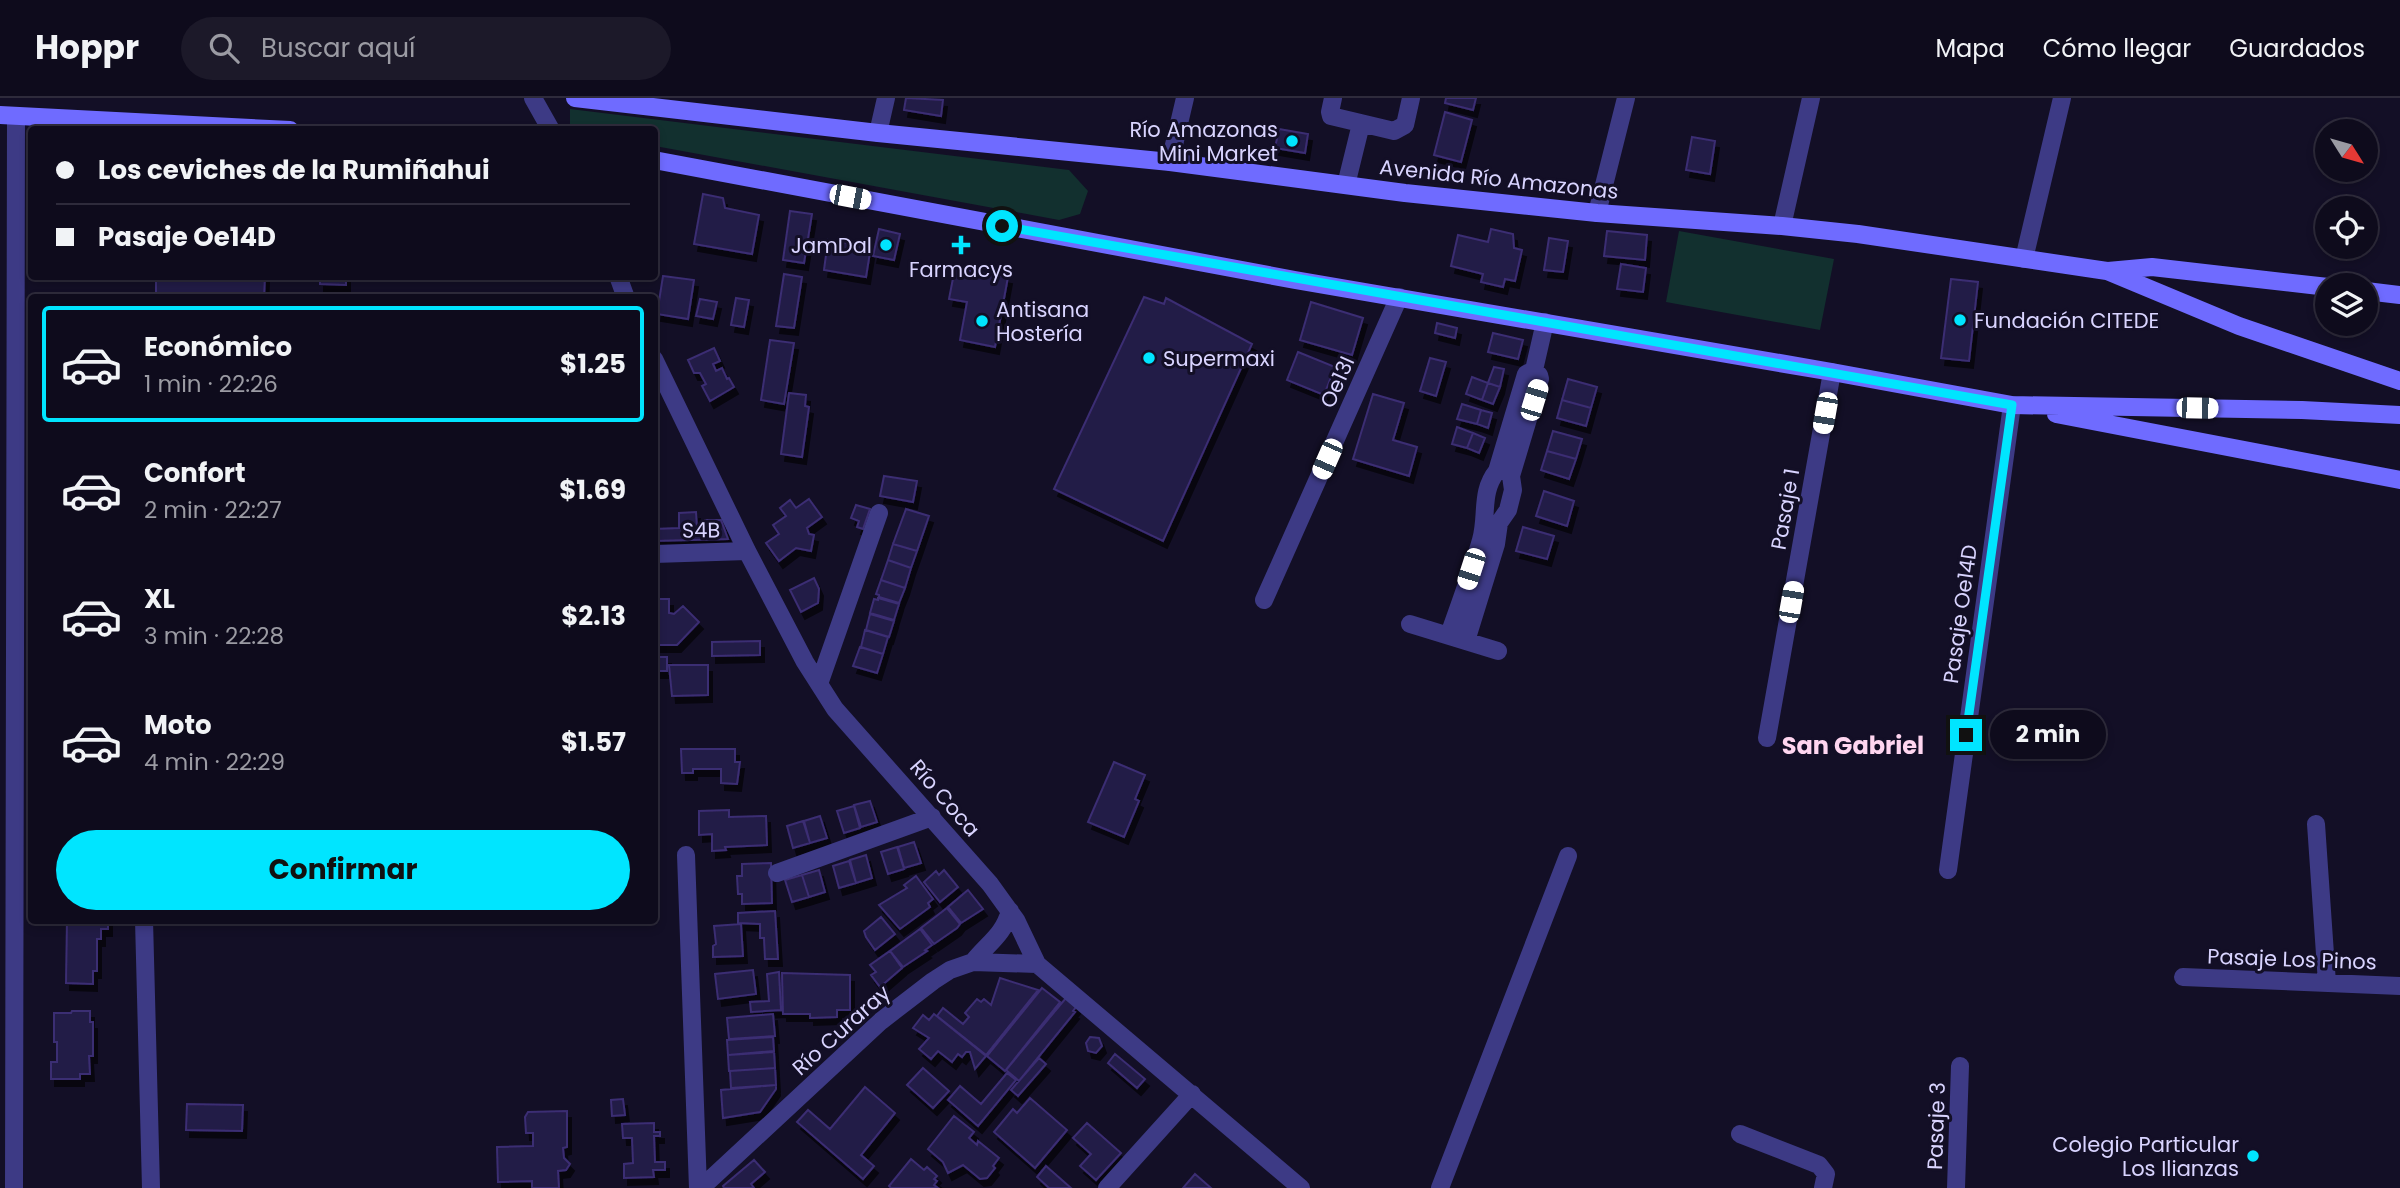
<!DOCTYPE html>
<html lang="es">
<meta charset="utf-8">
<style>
:root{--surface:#0e0b1c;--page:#1c1929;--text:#f1f3f6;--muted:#9b9ba3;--line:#2e2b3b;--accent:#00e5ff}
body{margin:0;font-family:Poppins,sans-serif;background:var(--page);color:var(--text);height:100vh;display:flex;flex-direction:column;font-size:26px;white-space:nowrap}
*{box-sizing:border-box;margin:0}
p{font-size:23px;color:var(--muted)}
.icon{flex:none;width:38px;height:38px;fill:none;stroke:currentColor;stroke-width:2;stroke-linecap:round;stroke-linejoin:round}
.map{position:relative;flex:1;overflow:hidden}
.drawer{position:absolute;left:28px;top:196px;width:630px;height:630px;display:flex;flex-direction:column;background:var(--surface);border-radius:7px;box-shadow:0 4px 10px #0003,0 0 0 2px var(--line)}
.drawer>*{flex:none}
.top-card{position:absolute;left:28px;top:28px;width:630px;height:154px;border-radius:7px;box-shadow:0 4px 10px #0003,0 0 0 2px var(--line);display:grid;align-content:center;height:154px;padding:0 28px;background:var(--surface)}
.needle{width:46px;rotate:127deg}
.fabs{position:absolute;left:2315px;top:21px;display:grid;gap:14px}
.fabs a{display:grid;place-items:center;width:63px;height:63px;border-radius:50%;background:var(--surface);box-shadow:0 4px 10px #0003,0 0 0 2px var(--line);font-size:35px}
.end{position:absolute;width:32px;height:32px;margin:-16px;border:9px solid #00e5ff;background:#111;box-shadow:0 0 0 4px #111}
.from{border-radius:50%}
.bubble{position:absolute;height:49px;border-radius:24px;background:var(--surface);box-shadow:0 4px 10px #0003,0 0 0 2px var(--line);font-size:23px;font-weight:700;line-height:49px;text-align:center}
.car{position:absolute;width:21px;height:42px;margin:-21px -10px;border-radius:9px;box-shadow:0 0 5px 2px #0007;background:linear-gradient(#fff 24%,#345 0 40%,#fff 0 76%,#345 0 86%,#fff 0)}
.top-card b{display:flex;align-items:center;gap:24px;height:66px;font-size:26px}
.top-card b+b{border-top:2px solid var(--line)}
.top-card i{width:18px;height:18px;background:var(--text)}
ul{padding:12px 0 0;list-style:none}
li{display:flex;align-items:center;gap:21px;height:116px;margin:0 14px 10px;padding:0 14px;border:4px solid transparent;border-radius:7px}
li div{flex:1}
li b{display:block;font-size:26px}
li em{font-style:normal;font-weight:700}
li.on{border-color:var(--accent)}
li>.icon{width:63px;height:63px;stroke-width:1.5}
.action{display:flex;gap:14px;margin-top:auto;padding:14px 28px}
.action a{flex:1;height:80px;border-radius:42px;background:var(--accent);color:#111;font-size:28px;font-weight:700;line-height:80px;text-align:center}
header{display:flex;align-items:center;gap:42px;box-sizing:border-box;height:98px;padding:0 35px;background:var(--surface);border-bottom:2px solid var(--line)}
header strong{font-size:33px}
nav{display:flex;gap:38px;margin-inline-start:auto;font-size:24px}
.search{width:490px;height:63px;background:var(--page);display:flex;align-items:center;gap:18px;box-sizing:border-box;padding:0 24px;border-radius:38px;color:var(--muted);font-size:26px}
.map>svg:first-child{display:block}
</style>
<header>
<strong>Hoppr</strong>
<div class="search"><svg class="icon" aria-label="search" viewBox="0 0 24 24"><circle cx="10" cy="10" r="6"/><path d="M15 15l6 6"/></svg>Buscar aquí</div>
<nav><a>Mapa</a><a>Cómo llegar</a><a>Guardados</a></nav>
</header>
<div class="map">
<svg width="2400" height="1090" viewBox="0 0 2400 1090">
<defs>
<filter id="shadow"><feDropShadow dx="4" dy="7" stdDeviation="0" flood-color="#0009"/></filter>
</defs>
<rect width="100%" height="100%" fill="#130f26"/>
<!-- green -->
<path fill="#12302f" d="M570 11 1069 72 1088 93 1080 116 1059 122 655 48 654 32 570 31Z
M1679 133 1834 161 1820 232 1666 204Z"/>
<!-- building -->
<path fill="#241b47" stroke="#3b2d73" stroke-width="2" filter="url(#shadow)" d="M906 0 943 2 941 18 904 12Z
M1446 0H1476L1473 12 1445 5Z
M1445 14 1472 22 1461 64 1434 57Z
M1279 31 1308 36 1305 55 1275 50Z
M1692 39 1715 43 1710 76 1686 72Z
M703 96 723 100 725 110 759 117 752 156 694 146Z
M790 113 812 116 804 165 783 162Z
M879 131 900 136 894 162 873 158Z
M1491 131 1513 136 1514 150 1522 152 1515 183 1505 181 1503 189 1481 184 1483 176 1451 168 1458 137 1488 144Z
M1607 133 1647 137 1645 162 1604 158Z
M1549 140 1568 143 1563 174 1544 172Z
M828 142 871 148 866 179 824 172Z
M1621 166 1646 170 1643 194 1617 191Z
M955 170 1008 179 995 249 960 242 967 204 949 201Z
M784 176 802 179 794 230 776 228Z
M192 178H265L264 200H156V181H192Z
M320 178H346V187L320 186Z
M663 178 694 182 688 221 657 216Z
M1951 181 1978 184 1969 263 1941 260Z
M1144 199 1164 206 1166 200 1252 246 1163 443 1054 391Z
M736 200 749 202 744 229 731 227Z
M700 201 717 204 713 221 696 218Z
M1311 204 1363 220 1352 257 1300 242Z
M1437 225 1457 230 1455 240 1435 235Z
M1493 235 1523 242 1518 261 1488 254Z
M770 242 794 245 784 306 761 302Z
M714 250 720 263 713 266 716 273 722 270 727 281 729 280 734 289 710 303 702 288 706 286 700 275H694L688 262Z
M1298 254 1335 269 1324 297 1287 282Z
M1430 260 1446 264 1436 298 1420 293Z
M1494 269 1504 271 1500 289 1488 285Z
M1472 279 1488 285 1482 302 1466 296Z
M1568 281 1597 289 1591 310 1562 302Z
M1488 285 1500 289 1493 306 1482 302Z
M789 295 806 297 805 308 809 309 802 359 781 356Z
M1373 296 1404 305 1393 342 1417 349 1409 378 1353 361Z
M1562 302 1591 310 1586 328 1557 320Z
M1462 306 1481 312 1477 326 1457 321Z
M1481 312 1492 315 1488 330 1477 326Z
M1457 329 1473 335 1467 350 1452 346Z
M1553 333 1582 341 1576 361 1547 353Z
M1473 335 1485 340 1479 355 1467 350Z
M1547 353 1576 361 1569 381 1541 372Z
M884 378 917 383 913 404 880 398Z
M1544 393 1574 403 1567 428 1536 418Z
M809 401 822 419 807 430 809 436 814 437 811 453 796 450 779 463 766 445 779 436 773 427 786 418 780 410 790 402 796 410Z
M856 407 870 411 863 431 857 429 859 423 851 420Z
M906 411 929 418 917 453 893 446Z
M696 414 697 430H706L705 422H721L728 441 654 443V431L679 430V415Z
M1523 429 1554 438 1547 461 1516 453Z
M893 446 917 453 911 470 888 462Z
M888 462 911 470 905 490 881 482Z
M814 480 819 491 818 505 801 514 790 492Z
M881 482 905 490 899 505 879 499V497L876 496Z
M878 500 899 506 894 522 870 515 874 501 878 502Z
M654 501H669V515L674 516 683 508 699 524 677 547H654Z
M870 516 894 523 889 539 866 532Z
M865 532 888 539 883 556 861 549Z
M760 543V557L712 558V544Z
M860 549 883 556 877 575 853 568Z
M654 559H667V573H654Z
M669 567H708V597L672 598Z
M681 651H735V664H740L737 686 721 685V671H693V675H682Z
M1114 664 1145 677 1135 701 1139 703 1124 739 1088 724Z
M870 703 877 724 861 729 854 707Z
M854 708 860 730 844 735 837 713Z
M729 712V719L766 718 767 747 725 749 726 752 712 753V736L699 737V713Z
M820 718 827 740 810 745 804 723Z
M803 723 810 745 793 750 787 728Z
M914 744 921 765 904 770 898 749Z
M897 749 904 771 888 776 881 754Z
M866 757 872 780 856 785 850 762Z
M849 763 856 785 839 790 833 768Z
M771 765 772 805 742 806V796H738L737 778H742V766Z
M819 772 825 794 809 799 802 777Z
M944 772 958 789 940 804 924 784 936 773 939 777Z
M802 777 809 799 792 804 785 782Z
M916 778 933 801 928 805 930 809 900 831 879 807 907 790 904 787Z
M968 792 983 811 961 825 948 809Z
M947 810 960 826 957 830 934 846 921 830Z
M775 813 778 861H765L764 840H760V826L738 825V815Z
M881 819 895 836 875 852 866 839 864 833Z
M67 822H108V831H101V841H97V873H93V886L66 885Z
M741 826 743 858 713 859V848L716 846 714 828Z
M920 831 932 847 925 852 927 853 903 869 890 853Z
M890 853 902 870 880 889 871 877 876 874 870 867Z
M753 872 756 896 718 901 715 876Z
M779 874 781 912 751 914 750 904 769 903 767 876Z
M782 875 850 877V912H837V919L810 920V916H783Z
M1000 880 1038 892 986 957 937 918 943 910 963 926 969 919 965 915 977 901 981 904 984 901 991 907Z
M1042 890 1060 904 1005 973 987 958Z
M1066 900 1076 909 1073 913 1075 914 1019 983 1006 972Z
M72 913H90V924H93V958H89L90 976H80V981H51V964H57V944H54V915H71Z
M773 916 775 938 729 941 727 920Z
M934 916 986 958 975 971 970 954H966L962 959 958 956 952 964 938 953 931 961 919 951 929 940 913 930 923 917 929 922Z
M773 939 774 953 728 957 727 942Z
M1090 939 1099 940 1102 948 1096 955 1088 953 1086 945Z
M774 954 775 970 729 973 728 957Z
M1115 956 1145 981 1137 990 1108 965Z
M1039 960 1046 966 1018 998 1011 992Z
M775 970 776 987 731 990 730 973Z
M923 970 949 993 933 1010 907 987Z
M1007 975 1016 982 978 1028 948 1002 960 988 981 1006Z
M776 987V991L760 1014 723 1020 721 992Z
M865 989 895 1015 861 1057 874 1068 863 1081 797 1024 808 1012 830 1031Z
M1030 1000 1067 1032 1035 1070 994 1034 1013 1011 1017 1015Z
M623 1001 625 1017 612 1018 611 1002Z
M187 1006 243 1007 242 1033 186 1032Z
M567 1013V1049L563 1050 564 1060 570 1066 566 1072 558 1073 559 1090H532V1083L498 1084 497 1049 533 1048V1035H526L525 1019 528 1014Z
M954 1018 974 1034 969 1040 977 1047 978 1043 999 1060 993 1068 995 1070 987 1080 980 1081 963 1067 948 1075 943 1064 928 1051Z
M654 1025V1034H660V1038H654L655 1064H665V1072H653L654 1079 624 1080V1066L633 1065 632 1040H623L622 1026Z
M1087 1025 1121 1055 1096 1082 1080 1068 1091 1056 1073 1040Z
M911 1061 924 1072 927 1069 937 1078 934 1081 937 1083 934 1087 938 1090H891L889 1088Z
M754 1062 765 1074 751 1086 754 1090H724L723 1088Z
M1046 1068 1071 1090H1049L1037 1079Z
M1195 1076 1211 1090H1183Z"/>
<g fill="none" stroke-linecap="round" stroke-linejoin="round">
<!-- street -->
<path stroke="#3d3a85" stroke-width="18" d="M533 0 551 32
M1333 0 1330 14 1331 18 1394 33 1405 27 1411 0
M878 35 886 0
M1170 64 1185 0
M1346 87 1361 26
M1597 115 1626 0
M1782 128 1811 0
M2024 161 2062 0
M618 178 626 200
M654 261 747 453 805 564 835 611 990 786 1016 822 1037 866 1301 1090
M654 456 747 453
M1264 502 1399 199
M1410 526 1498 553
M1449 537C1460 505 1472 474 1481 442 1488 417 1480 394 1497 373L1526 276 1534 272
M1466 543 1496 446 1499 425 1508 412 1513 392 1511 378 1540 281 1539 277 1534 272 1545 224
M819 586 879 415
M1767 640 1832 274
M2316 726 2327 885
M686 757 698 1090
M1948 772 2012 307
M777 775 932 719
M144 822 151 1090
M973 864C988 845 1003 838 1010 813
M2183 879 2400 888
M1740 1036 1819 1067 1826 1076 1823 1090
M14 1090 16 18
M701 1090 881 923 933 883 950 872 973 864 1037 866
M1107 1090 1192 996
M1440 1090 1568 758
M1956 1090 1960 968"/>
<!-- secondary -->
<path stroke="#6f6bff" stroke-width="18" d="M575 0 878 35 1170 64 1405 95 1597 115 1782 128 1858 136 2107 173 2239 228 2400 283
M0 17 290 32
M654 62 1295 182 1832 274 2012 307 2302 312 2400 317
M2108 173 2152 169 2328 189
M2366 193 2400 197
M2056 316 2400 382"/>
</g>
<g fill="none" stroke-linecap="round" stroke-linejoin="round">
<!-- route -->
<path stroke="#00e5ff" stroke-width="9" d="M1002 128 2012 307 1966 637"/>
</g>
<!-- markers -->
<g fill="#00e5ff" stroke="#130f26" stroke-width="2.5">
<circle cx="1292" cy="43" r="7"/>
<circle cx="886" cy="147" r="7"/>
<path d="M957.5 136.5h7v7h7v7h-7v7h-7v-7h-7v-7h7z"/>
<circle cx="1960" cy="222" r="7"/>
<circle cx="982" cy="223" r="7"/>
<circle cx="1149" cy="260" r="7"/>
<circle cx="2253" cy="1058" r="7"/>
</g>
<g text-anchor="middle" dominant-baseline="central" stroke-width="6" stroke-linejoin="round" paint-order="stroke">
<!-- poi labels -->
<g font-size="21" fill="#d9d4ff" stroke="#130f26" text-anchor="end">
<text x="1278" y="31">Río Amazonas<tspan x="1278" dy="24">Mini Market</tspan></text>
<text x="872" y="147">JamDal</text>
<text x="961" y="171" text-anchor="middle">Farmacys</text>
<text x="996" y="211" text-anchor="start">Antisana<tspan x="996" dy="24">Hostería</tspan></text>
<text x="1974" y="222" text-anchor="start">Fundación CITEDE</text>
<text x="1163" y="260" text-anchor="start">Supermaxi</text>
<text x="2239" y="1046">Colegio Particular<tspan x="2239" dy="24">Los Ilianzas</tspan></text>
</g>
<!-- street labels -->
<g font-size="21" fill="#d9d4ff" stroke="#130f26">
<text transform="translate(1499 81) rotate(6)">Avenida Río Amazonas</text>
<text transform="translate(1337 284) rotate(-66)">Oe13I</text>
<text transform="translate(1785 411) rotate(-80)">Pasaje 1</text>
<text transform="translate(701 432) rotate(-1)">S4B</text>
<text transform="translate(1960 516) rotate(-82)">Pasaje Oe14D</text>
<text transform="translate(945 700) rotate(49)">Río Coca</text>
<text transform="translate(2292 861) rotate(2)">Pasaje Los Pinos</text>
<text transform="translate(841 932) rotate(-42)">Río Curaray</text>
<text transform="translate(1936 1028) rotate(-88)">Pasaje 3</text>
</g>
<!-- quarter labels -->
<g font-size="24" font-weight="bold" fill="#ffd6f0" stroke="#130f26">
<text x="1853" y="647">San Gabriel</text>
</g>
</g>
</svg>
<div class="fabs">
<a><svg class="needle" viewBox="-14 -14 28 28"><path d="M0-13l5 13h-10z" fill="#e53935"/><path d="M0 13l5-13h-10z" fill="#9b9ba3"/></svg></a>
<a><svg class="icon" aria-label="locate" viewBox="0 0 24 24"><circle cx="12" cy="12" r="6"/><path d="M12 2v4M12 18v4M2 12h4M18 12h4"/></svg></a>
<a><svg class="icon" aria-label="layers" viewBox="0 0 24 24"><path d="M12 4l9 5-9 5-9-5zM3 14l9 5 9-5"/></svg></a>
</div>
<i class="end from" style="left:1002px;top:128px"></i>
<i class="end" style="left:1966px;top:637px"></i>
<div class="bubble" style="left:1990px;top:612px;width:116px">2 min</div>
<i class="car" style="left:850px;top:99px;rotate:101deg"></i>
<i class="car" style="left:1534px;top:302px;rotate:17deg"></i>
<i class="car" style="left:2197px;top:310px;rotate:91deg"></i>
<i class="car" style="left:1825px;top:315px;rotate:190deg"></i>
<i class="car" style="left:1327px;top:361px;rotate:204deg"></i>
<i class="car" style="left:1471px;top:471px;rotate:198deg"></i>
<i class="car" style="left:1791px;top:504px;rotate:10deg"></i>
<div class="top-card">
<b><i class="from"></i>Los ceviches de la Rumiñahui</b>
<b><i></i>Pasaje Oe14D</b>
</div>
<section class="drawer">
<ul>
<li class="on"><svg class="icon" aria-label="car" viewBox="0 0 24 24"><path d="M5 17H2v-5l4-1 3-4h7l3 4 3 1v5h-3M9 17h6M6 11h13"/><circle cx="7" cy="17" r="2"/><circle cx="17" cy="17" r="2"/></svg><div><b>Económico</b><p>1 min · 22:26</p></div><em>$1.25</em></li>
<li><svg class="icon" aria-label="car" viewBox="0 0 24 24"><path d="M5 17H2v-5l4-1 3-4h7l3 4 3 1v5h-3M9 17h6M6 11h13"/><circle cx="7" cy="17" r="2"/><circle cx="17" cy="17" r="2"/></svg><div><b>Confort</b><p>2 min · 22:27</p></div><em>$1.69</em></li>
<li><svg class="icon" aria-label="car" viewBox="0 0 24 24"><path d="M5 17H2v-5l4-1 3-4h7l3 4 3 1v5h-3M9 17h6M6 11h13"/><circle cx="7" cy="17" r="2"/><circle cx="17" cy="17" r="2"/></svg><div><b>XL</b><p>3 min · 22:28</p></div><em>$2.13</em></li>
<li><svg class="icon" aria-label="car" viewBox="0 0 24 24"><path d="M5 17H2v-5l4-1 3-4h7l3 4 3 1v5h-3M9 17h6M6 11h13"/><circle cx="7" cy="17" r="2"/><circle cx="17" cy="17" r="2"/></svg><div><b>Moto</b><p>4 min · 22:29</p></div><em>$1.57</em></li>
</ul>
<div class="action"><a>Confirmar</a></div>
</section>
</div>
